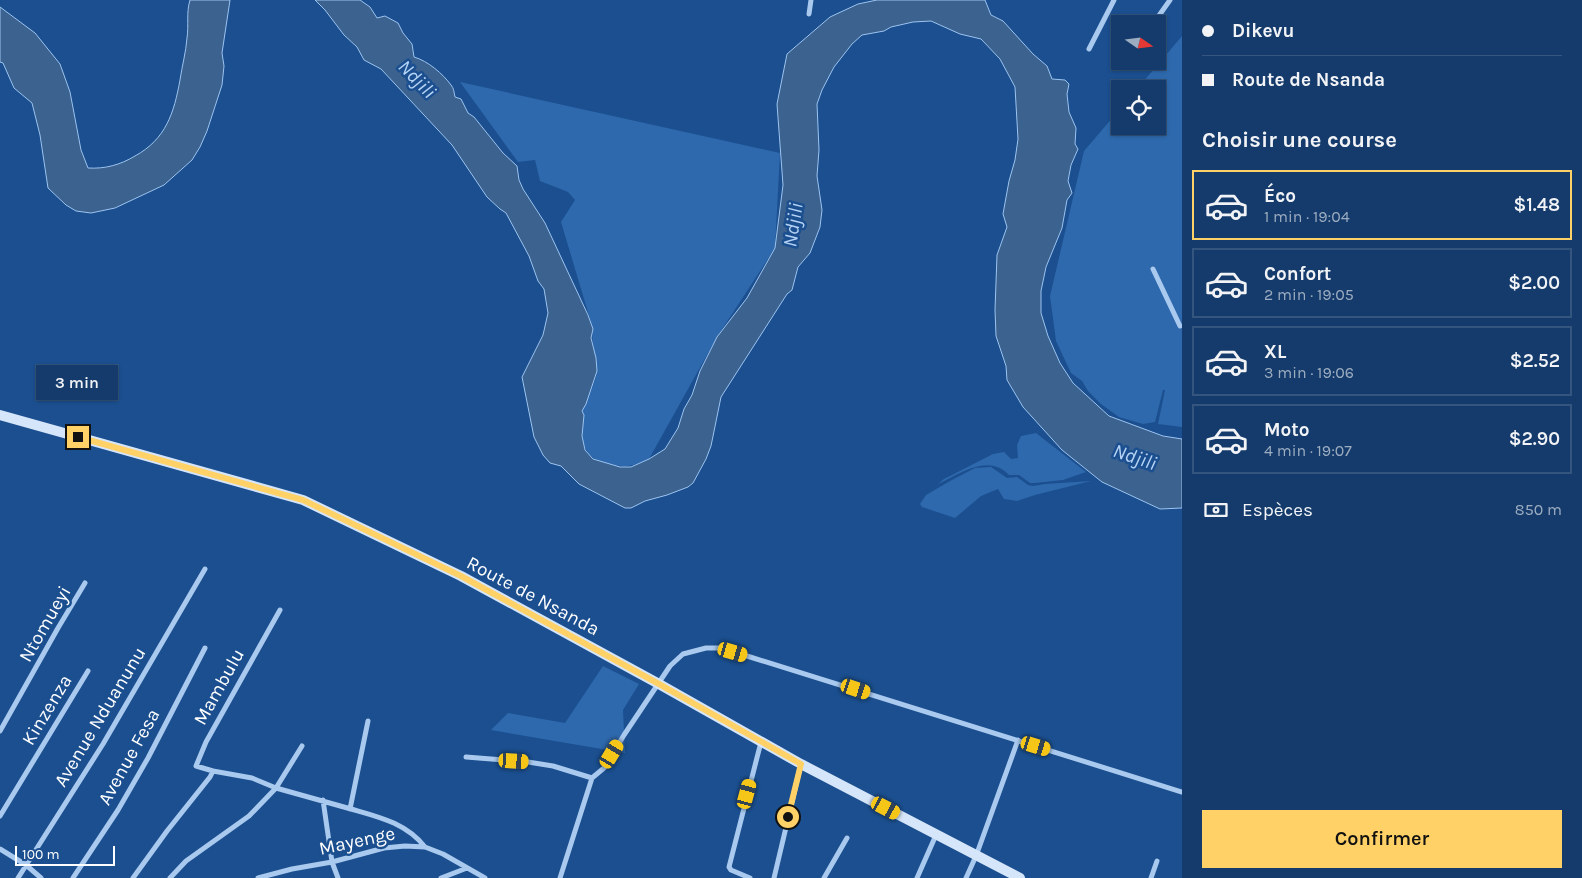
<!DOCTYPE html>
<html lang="fr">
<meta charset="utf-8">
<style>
:root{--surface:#143b6b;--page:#214673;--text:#f1f3f6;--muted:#9dadc1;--line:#33557e;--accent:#ffd166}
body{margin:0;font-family:Karla,sans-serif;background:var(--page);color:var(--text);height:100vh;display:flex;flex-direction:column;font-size:19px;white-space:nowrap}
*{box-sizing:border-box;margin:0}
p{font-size:16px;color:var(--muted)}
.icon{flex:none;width:28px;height:28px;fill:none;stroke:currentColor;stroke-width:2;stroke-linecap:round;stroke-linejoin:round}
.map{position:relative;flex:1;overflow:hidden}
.details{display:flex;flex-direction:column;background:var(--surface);width:400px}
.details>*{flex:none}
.guide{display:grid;align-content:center;height:110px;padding:0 20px;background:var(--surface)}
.needle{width:32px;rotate:104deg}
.tools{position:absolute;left:1111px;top:15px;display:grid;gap:10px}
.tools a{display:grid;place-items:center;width:55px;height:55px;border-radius:0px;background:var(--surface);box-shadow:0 1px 4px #0004,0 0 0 1px var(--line);font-size:25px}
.scale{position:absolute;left:15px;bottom:12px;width:100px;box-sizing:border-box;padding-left:5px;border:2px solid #fff;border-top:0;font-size:14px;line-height:18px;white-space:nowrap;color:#fff;-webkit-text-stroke:4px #1b4f8f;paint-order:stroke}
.end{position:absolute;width:22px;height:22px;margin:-11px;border:6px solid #ffd166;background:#111;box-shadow:0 0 0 2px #111}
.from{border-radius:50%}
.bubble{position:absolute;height:35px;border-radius:0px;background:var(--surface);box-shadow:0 1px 4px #0004,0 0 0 1px var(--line);font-size:16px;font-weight:600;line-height:35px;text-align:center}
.car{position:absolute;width:15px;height:30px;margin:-15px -8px;border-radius:6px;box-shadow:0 0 4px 1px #0007;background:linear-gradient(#f5c518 24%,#345 0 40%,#f5c518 0 76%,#345 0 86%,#f5c518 0)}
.guide b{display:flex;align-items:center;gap:18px;height:48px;font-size:19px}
.guide b+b{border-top:1px solid var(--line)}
.guide i{width:12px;height:12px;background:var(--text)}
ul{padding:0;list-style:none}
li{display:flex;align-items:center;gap:15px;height:70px;margin:0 10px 8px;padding:0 10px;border:2px solid var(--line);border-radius:0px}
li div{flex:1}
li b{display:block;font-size:19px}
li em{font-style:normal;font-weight:600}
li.active{border-color:var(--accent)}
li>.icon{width:45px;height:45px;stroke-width:1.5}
h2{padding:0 20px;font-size:22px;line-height:60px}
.pay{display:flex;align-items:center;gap:12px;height:55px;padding:0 20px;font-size:19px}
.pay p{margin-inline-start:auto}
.cta{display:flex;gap:10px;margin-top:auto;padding:10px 20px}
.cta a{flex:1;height:58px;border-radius:0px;background:var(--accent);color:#111;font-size:20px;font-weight:600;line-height:58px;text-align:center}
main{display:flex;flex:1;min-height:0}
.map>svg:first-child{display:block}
</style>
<main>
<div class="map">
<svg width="1182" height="878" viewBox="0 0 1182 878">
<rect width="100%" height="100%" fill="#1b4f8f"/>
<!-- green -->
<path fill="#2e69ad" d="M1182 36V427L1158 424 1165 390H1163L1155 422 1143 424 1119 417 1101 404 1088 391 1082 381 1071 373 1056 341 1050 296 1084 151 1120 109V126H1158V89H1137Z
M460 82 780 153 775 248 717 337 649 459C628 468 624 468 602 462 584 456 582 443 582 426 582 421 581 415 582 411 586 398 595 385 597 371 598 357 590 344 593 329L561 222 575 200 568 192 540 181 535 160 518 162Z
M1036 433 1086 472 1063 480 1035 483H1030L1019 475H1009C988 453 960 474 938 484L944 479 993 454 1004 452 1011 459 1018 458 1017 445 1021 436Z
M991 467 1007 478 1017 477 1028 485 1033 486 1045 484 1091 481 1035 495 1017 501 1004 499 998 489 981 496 955 518 922 507 920 504 926 495 950 481 975 468Z
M603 666 639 684 623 710 625 753 491 730 508 713 565 723Z"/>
<!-- water -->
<path fill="#3c6290" stroke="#9cc4f0" d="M190 0H230L222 53 224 66 222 85 207 131 200 147 192 160 164 185 115 208 91 213 76 211 66 205 48 188 40 135 32 103 14 88 3 63 0 62V7L35 33 60 64 70 92 81 150 88 168C105 169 120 165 135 156 166 139 174 113 180 80 182 66 186 52 187 38 189 25 186 13 190 0Z
M315 0H360L370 7 377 18 385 16 398 23 403 33 412 44 414 57C428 61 443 74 451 85 454 88 454 93 455 97L461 99 468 113 474 117 503 153 517 166 519 180 523 189 545 223 588 315 593 329 591 338 596 358 597 371 586 404 582 411 584 415 582 436 585 450 593 459 620 467H631L649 459 665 449 678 428 684 409 692 395 700 371 717 337 747 298 775 248 783 185 777 104 787 54 830 17 858 4 877 0H985L991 15 1003 21 1033 54 1047 66 1052 79 1065 80 1069 84 1067 94 1069 112 1076 128 1075 144 1078 149 1071 165 1068 181 1072 193 1067 200 1062 228 1046 267 1041 291V313L1048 336 1060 363 1073 383 1109 416 1163 436 1182 439V508L1160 509 1102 482 1062 450 1033 418 1023 407 1007 380 1006 366 996 336 995 310 997 255 1007 227 1003 214 1009 181 1015 160 1018 139 1015 87 1000 59 981 39 960 34 931 21 913 22 891 27 884 31 862 35 852 44 834 67 822 90 817 104 819 150 817 176 822 210 820 227 810 253 798 267 792 290 787 294 721 397 711 446 706 459 693 483 688 487 667 495 645 501 631 508H625L579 484 561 466 550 463 543 455 534 437 522 377 543 335 548 313 544 289 538 281 529 256 506 213 500 209 487 197 452 145 381 69 364 60 357 47 344 35 325 10Z"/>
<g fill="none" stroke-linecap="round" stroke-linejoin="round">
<!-- street -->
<path stroke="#a9c9ee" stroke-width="5" d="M809 14 811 0
M1153 24 1170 0
M1089 49 1114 0
M1153 269 1180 326
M0 731 58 628 85 583
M466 757 528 762 553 766 592 778
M213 771 196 766 206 742 280 610
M323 800 332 862 338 878
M350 809 368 721
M0 816 88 671
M0 849 26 865 41 878
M18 878 103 744 205 569
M73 878 118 810 148 758 205 648
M133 878 167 831 210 777 213 771 252 778 276 788 302 746
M170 878 186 861 249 816 276 788C301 795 326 802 351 809 379 817 406 823 425 847
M258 878 292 869 332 862 384 848 405 846 425 847 443 854 485 878
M441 878 467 868
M560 878 592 778 604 768 624 735 670 666 683 654 706 648H719L747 656 1182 792
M750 878 731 870 729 867 761 742
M774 878 801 764
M824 878 847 838
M917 878 936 835
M966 878 976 856 1018 740
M1151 878 1157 861"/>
<!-- secondary -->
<path stroke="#d6e6fa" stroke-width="10" d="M0 415 303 500 461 576 659 684 801 764 1020 878"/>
</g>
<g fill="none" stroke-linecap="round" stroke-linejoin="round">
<!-- route -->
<path stroke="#ffd166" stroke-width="6" d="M78 437 303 500 461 576 659 684 801 764 788 817"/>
</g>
<g text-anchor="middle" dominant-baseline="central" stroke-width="5" stroke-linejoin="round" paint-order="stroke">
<!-- street labels -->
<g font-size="19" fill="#fff" stroke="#1b4f8f">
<text transform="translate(533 596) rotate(28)">Route de Nsanda</text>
<text transform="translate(45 624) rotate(-60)">Ntomueyi</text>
<text transform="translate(219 687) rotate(-61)">Mambulu</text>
<text transform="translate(47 710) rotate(-59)">Kinzenza</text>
<text transform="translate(100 717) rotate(-59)">Avenue Nduanunu</text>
<text transform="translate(129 757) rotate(-61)">Avenue Fesa</text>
<text transform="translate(357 841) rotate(-12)">Mayenge</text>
</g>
<!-- water labels -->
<g font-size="20" font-style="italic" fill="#b5d3f5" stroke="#1b4f8f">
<text transform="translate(417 79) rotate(46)">Ndjili</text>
<text transform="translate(793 225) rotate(-81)">Ndjili</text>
<text transform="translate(1135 457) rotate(19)">Ndjili</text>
</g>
</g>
</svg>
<div class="tools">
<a><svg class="needle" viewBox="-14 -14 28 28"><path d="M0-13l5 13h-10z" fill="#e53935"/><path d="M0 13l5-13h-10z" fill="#9dadc1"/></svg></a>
<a><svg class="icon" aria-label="locate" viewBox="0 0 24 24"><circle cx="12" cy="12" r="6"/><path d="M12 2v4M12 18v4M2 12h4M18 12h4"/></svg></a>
</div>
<div class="scale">100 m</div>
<i class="end from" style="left:788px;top:817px"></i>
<i class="end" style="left:78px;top:437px"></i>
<div class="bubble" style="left:36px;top:365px;width:82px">3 min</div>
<i class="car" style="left:733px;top:652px;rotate:106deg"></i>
<i class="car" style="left:856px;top:689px;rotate:108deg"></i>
<i class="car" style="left:1036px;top:746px;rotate:107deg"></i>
<i class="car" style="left:612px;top:754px;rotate:31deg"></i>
<i class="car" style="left:514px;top:761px;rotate:93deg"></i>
<i class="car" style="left:747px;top:794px;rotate:15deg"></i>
<i class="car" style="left:886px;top:808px;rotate:118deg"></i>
</div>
<section class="details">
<div class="guide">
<b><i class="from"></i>Dikevu</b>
<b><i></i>Route de Nsanda</b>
</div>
<h2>Choisir une course</h2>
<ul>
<li class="active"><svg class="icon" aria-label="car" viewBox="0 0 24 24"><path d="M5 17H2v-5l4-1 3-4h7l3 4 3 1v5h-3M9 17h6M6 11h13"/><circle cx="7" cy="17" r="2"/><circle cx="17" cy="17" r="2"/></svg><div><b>Éco</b><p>1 min · 19:04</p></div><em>$1.48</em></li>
<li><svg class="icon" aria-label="car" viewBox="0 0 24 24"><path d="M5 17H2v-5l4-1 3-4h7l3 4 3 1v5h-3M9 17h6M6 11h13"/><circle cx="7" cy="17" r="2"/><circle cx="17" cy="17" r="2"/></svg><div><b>Confort</b><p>2 min · 19:05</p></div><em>$2.00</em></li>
<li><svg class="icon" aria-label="car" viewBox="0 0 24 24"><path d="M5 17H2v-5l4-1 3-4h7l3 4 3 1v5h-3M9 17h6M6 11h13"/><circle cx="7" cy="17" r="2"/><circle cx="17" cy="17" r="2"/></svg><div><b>XL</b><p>3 min · 19:06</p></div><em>$2.52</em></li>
<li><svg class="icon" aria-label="car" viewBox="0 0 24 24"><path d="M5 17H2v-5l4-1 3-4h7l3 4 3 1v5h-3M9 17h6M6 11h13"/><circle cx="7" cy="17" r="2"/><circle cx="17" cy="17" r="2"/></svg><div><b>Moto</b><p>4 min · 19:07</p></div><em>$2.90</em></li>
</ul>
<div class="pay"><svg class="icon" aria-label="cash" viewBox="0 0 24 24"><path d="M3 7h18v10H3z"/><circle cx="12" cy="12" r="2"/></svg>Espèces<p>850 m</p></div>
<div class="cta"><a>Confirmer</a></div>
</section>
</main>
